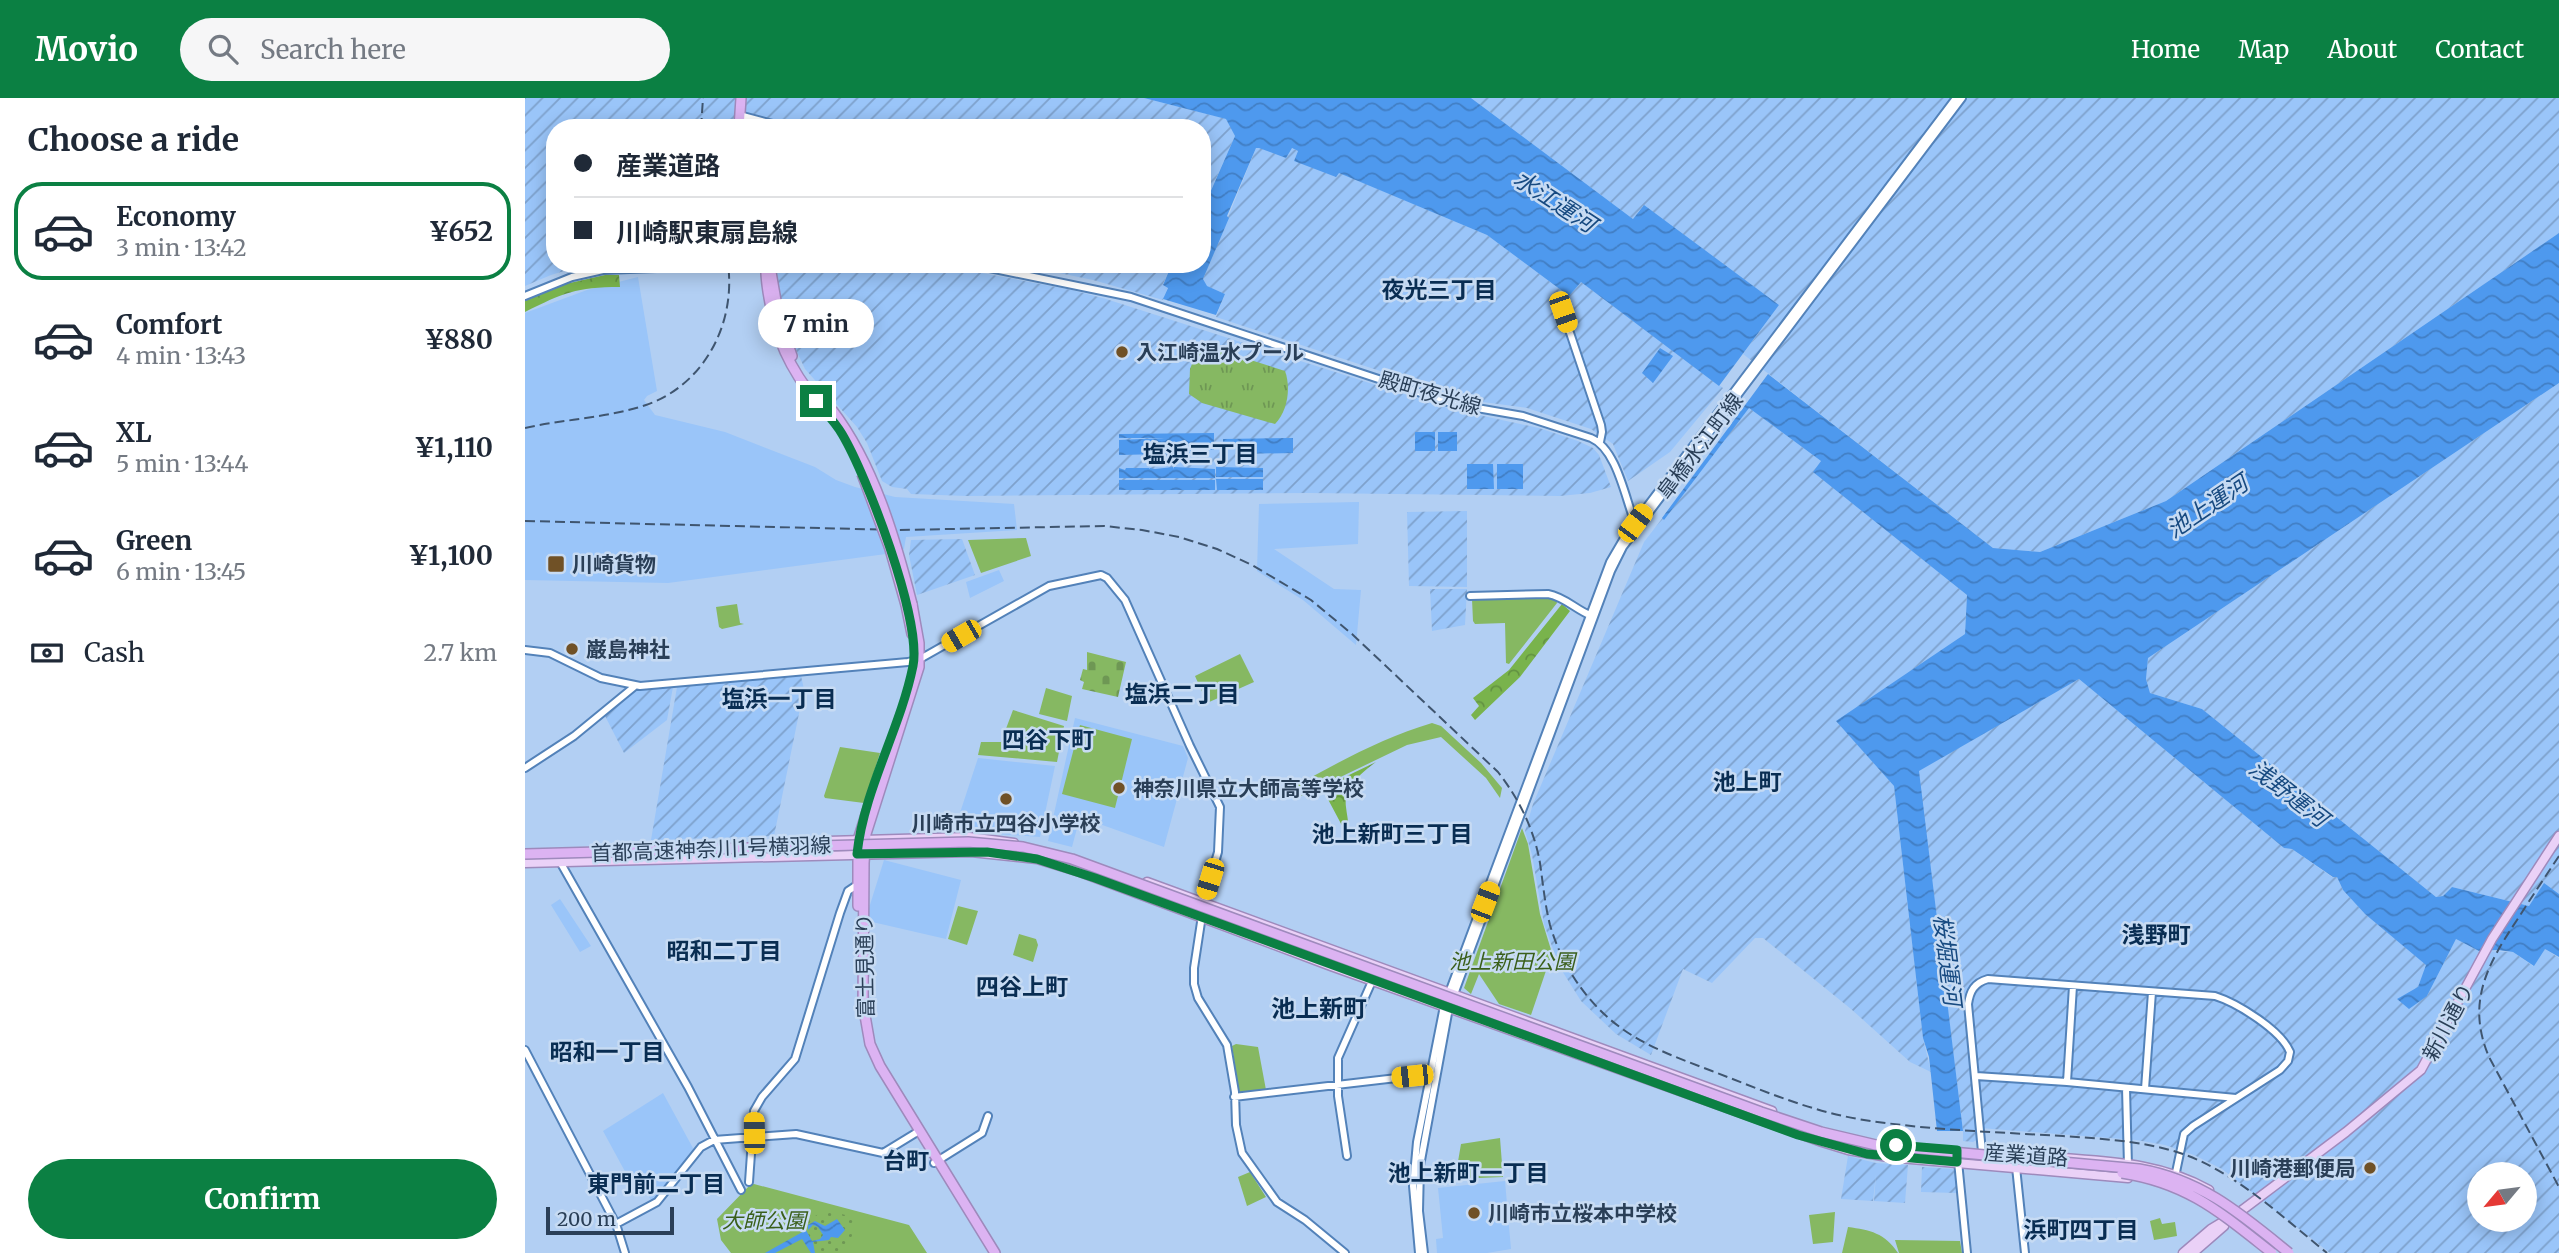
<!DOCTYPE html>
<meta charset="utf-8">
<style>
:root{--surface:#fff;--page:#f6f6f7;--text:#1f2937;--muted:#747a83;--line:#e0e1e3;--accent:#0b8043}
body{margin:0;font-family:Merriweather,"Noto Sans JP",serif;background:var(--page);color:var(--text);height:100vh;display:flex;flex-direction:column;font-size:26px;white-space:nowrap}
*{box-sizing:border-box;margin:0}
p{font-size:23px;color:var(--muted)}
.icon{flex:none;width:38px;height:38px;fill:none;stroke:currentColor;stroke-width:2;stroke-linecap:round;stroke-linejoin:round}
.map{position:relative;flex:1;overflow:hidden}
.panel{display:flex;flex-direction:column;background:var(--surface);width:525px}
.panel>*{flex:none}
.hud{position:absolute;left:21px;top:21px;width:665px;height:154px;border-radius:28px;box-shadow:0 4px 18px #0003;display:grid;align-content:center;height:154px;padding:0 28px;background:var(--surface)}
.needle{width:46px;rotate:241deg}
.controls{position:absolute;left:1942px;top:1064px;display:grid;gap:14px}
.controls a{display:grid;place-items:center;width:70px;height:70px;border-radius:50%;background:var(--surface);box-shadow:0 4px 18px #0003;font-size:35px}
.scale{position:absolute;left:21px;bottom:18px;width:128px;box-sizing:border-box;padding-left:7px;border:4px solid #2a3f57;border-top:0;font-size:19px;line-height:24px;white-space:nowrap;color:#2a3f57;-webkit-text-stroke:5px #c7dbf3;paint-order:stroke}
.end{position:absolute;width:32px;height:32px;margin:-16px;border:9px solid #0b8043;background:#fff;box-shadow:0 0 0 4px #fff}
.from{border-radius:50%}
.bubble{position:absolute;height:49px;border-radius:24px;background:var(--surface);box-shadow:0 4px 18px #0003;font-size:23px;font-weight:700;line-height:49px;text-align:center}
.car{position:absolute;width:21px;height:42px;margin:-21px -10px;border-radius:9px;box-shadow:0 0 5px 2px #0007;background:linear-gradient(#f5c518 24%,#345 0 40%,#f5c518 0 76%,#345 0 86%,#f5c518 0)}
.hud b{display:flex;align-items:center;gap:24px;height:66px;font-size:26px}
.hud b+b{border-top:2px solid var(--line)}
.hud i{width:18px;height:18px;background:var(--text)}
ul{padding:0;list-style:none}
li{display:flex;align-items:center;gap:21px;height:98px;margin:0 14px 10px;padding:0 14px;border:4px solid transparent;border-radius:28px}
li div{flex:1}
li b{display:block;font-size:26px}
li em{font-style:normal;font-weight:700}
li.on{border-color:var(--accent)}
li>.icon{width:63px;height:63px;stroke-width:1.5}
h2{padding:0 28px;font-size:32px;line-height:84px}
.pay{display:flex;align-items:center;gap:18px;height:77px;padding:0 28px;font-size:26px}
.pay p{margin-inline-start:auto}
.action{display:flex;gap:14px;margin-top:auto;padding:14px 28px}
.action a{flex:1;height:80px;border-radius:42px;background:var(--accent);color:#fff;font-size:28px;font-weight:700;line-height:80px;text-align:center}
header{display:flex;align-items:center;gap:42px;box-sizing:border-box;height:98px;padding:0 35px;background:var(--accent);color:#fff}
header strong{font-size:33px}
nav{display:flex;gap:38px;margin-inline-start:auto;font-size:24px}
.search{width:490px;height:63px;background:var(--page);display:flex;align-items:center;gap:18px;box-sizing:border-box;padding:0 24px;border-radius:38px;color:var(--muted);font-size:26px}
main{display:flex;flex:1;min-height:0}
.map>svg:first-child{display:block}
</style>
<header>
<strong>Movio</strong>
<div class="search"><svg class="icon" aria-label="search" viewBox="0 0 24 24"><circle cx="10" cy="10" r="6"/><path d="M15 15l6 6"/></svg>Search here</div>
<nav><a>Home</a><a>Map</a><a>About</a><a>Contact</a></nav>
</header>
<main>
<section class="panel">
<h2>Choose a ride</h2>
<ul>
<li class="on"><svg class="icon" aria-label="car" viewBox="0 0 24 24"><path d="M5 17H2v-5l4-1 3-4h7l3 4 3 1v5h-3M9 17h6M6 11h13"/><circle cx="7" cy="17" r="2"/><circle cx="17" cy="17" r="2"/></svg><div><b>Economy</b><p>3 min · 13:42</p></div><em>¥652</em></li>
<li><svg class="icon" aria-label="car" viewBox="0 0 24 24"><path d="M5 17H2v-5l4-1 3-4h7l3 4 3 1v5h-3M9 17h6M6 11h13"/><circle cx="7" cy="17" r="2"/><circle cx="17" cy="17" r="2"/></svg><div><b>Comfort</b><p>4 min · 13:43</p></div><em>¥880</em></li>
<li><svg class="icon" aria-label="car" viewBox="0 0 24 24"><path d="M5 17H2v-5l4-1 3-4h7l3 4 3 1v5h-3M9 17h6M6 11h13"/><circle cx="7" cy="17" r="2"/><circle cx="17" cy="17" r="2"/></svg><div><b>XL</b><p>5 min · 13:44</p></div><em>¥1,110</em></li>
<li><svg class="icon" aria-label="car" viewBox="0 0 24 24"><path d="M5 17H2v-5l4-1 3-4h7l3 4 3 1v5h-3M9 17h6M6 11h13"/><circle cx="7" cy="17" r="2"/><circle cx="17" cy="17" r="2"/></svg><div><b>Green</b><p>6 min · 13:45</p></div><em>¥1,100</em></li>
</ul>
<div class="pay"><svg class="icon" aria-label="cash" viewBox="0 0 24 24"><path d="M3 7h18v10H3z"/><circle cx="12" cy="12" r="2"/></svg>Cash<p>2.7 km</p></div>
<div class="action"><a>Confirm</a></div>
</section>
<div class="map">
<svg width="2034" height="1155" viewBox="0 0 2034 1155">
<defs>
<pattern id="industrial-furrows" width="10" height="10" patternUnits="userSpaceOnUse" patternTransform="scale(1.75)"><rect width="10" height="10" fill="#9ac5f9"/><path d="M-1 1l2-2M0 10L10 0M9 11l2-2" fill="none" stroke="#7ea1cc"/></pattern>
<pattern id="grass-tufts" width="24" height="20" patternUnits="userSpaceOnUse" patternTransform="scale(1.75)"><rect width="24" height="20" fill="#86b862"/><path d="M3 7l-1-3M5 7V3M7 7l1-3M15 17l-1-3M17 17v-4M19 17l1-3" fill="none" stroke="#6e9754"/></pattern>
<pattern id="forest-crowns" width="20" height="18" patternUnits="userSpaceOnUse" patternTransform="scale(1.75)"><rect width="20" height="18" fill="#79b34c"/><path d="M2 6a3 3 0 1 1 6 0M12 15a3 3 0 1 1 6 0" fill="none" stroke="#639342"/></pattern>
<pattern id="cemetery-stones" width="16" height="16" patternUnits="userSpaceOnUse" patternTransform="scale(1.75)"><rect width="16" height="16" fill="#86b862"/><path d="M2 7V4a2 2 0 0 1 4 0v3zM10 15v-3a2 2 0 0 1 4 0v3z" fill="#6e9754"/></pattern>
<pattern id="garden-dots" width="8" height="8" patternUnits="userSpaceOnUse" patternTransform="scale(1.75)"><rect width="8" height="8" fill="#86b862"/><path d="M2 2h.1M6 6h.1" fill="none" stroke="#6e9754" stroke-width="1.8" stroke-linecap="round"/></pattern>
<pattern id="water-waves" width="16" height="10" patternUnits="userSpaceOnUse" patternTransform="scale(1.75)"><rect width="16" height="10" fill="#4e99ee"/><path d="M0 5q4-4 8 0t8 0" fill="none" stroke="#417ec4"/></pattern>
</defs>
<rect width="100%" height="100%" fill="#b2cff3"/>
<!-- built -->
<path fill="#9ac5f9" d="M113 179 132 293 122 298 119 302 130 317 200 334 290 369 311 382 330 389 370 399 489 406 492 432 381 439 379 451 361 456 143 485 0 482V215L62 192Z
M834 404 833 446 749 451 809 491 836 492 831 547 778 502 732 473 734 406Z
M474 472 479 483 445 500 441 484Z
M550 620 658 648 663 660 639 749 555 719 547 749 523 743Z
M453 660 530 668 515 739 429 733Z
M359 762 436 782 421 841 343 823 344 810Z
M35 801 66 848 55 854 26 807Z
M138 995 169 1052 127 1104 117 1087 109 1090 78 1033Z
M980 1083 986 1151 962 1155H912L911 1141 918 1140 913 1090Z"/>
<!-- industrial -->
<path fill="url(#industrial-furrows)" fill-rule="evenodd" d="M0 0H619L702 21 710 38 677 112V30H30V166H62L26 177 0 188Z
M946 0H2034V135L1641 403 1515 454 1468 450 1218 256 1254 207 1118 108 1108 121Z
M731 50H766L773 53 769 63 813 74 962 137 1044 198 1055 183 1198 290 1145 354 1103 383 1088 346 1066 331 1002 310 943 302 691 219 700 196 681 188 678 181Z
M312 166H409L547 192 581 201 926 311 1014 330 1053 343 1068 350 1074 357 1086 389 1065 395 1035 398 784 395 442 398 386 396 382 391 367 389 357 383 342 345 332 329 280 271 263 235 251 177 253 173Z
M491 166H647L638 186 643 189 638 202 568 182Z
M2034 285V796L2019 786 2004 808 1927 789 1918 798 1911 799 1677 611 1625 595 1621 581 1623 560Z
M1223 309 1296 363 1289 374 1442 497 1440 536 1312 623 1369 688 1398 940 1406 974 1385 964 1326 911 1238 840H1230L1187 885 1158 871 1126 957 1091 936 1056 903 1034 868 1019 826 1007 757 1000 733 1008 706 1119 444Z
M942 413V489L884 488 882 414Z
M437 441 450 477 392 497 384 457 386 442Z
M905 491H942L940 527 907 533Z
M276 578 279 591 249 738 126 742 152 589Z
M1554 581 1759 750 1767 751 1807 779H1812L1818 792 1840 816 1902 867 1893 889 1902 898 1931 841 1954 853 1988 854 2008 868 2020 851 2034 860V1155H1805L1697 1071 1669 1057 1640 1047 1611 1042 1455 1030 1453 1041 1448 1044 1438 1043V1033L1393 673ZM1955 1076H2000V1122H1955Z
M148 589 142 622 99 655 79 616 110 591Z
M1323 1058 1351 1065 1383 1067 1380 1105 1349 1103 1351 1076 1348 1103 1316 1101Z
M1397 1069 1427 1071 1431 1074V1095L1396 1094Z"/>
<!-- grass -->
<path fill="url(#grass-tufts)" d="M675 246 760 273C766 289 763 313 750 326L677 305 664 296 665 271Z"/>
<!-- forest -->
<path fill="url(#forest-crowns)" d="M80 177H94L95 189C51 189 38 195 0 214V203L36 187Z
M1037 506 1045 513 995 579 950 622 946 617 954 608 948 600 984 572Z
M851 664C837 674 818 690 821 709 822 719 825 727 822 737L797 690Z"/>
<!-- cemetery -->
<path fill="url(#cemetery-stones)" d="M562 554 601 564 593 599 557 591 559 584 555 582 558 571 562 572Z"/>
<!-- park -->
<path fill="#86b862" d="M501 440 506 458 456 475 443 442Z
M949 500 1026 501 1031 502 1032 505 984 566 981 565 980 525 950 526 948 523 947 501Z
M212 506 215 525 219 526 197 531 194 529 191 509Z
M715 556 729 584 682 605 670 578Z
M521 590 547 598 542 623 514 616Z
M488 612 539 628 532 664 453 657 456 644H476Z
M907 625 916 628 956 665 977 690 975 700 961 680 916 639 882 647 774 699 770 688C814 664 859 639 907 625Z
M555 627 607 641 590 710 537 696Z
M315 649 355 655 339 705 300 700 299 698Z
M997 730 1003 746 1015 816 1027 855 1006 917 974 906 954 876 946 896 939 890Z
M433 808 453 813 442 847 423 841Z
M494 836 511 841 513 847 508 864 488 857Z
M711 946 733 949 741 992 714 995 707 948Z
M975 1040 978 1079 930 1081 936 1046Z
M725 1074 741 1099 722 1108 713 1079Z
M229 1086 384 1127 402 1155H206L196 1142 192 1121 225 1087Z
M1310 1114 1308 1144 1288 1146 1284 1117Z
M1635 1120 1637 1126 1650 1124 1652 1138 1629 1142 1625 1123Z
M1323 1129C1345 1132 1360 1135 1373 1155H1317Z
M1370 1142 1435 1143 1437 1155H1374Z"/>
<!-- garden -->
<path fill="url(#garden-dots)" d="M301 1112 332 1120C322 1155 325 1155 287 1155L272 1128Z"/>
<!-- water -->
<path fill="url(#water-waves)" d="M619 0H946L1108 121 1119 107 1254 207 1194 288 1056 184 1044 198 962 137 814 75 811 79 769 63 773 53 767 50 761 60 734 50H731L702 118 704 120 678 181 682 188 700 196 691 217 638 201 643 190 638 187 647 166H677V113L710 38 701 21Z
M2034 135V285L1623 560 1621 581 1625 595 1677 611 1911 799 1918 798 1927 789 2004 808 2019 785 2034 796V859L2020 851 2009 868 1988 854 1973 852 1954 853 1931 841 1902 898 1884 911 1872 901 1893 889 1901 867 1840 816 1818 792 1812 779H1808L1767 751 1759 750 1554 581 1394 673 1438 1033H1412L1404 959 1398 940 1369 688 1311 623 1440 536 1442 497 1288 374 1296 363 1224 310 1139 422 1137 420 1243 276 1468 450 1515 454 1641 403Z
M1135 250 1148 258 1128 285 1117 275Z
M890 334H910V353H890Z
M913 334H932V353H913Z
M689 335V352H684L683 355 594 357V342L642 340H594V336Z
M768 340V355L710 356V346L698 347V341Z
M942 366H968L969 391H942Z
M972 366H998V391H972Z
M648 369V371L649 369 690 371V380H594V370L600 372 601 370H624V371L625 370 630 371Z
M691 369 738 370V379H691Z
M691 381H738V392H692Z
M594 382H690V392H594Z
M312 1121 320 1132 313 1140 306 1139 304 1142 288 1144 290 1155H286L277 1141 250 1155H240L281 1132 287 1143 295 1141 298 1137 293 1129 288 1127 283 1132V1127L290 1123 300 1128Z"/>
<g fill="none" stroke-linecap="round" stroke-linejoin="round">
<defs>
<path id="minor" d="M214 17 263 30
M445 166 606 199 929 306 998 318 1066 340C1092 351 1100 400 1110 425
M0 198 47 179 78 172 241 166
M1038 214 1076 327 1077 334 1075 344
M945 498 1023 496C1040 499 1051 512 1067 518
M0 552 25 555 76 580 115 588 383 564 395 561 524 488 576 477 582 480 600 502 665 648 695 709 693 754 680 798 669 870V886L673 900 702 947 710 994 711 1027 717 1055 752 1104 780 1122 820 1155
M0 670 49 638 110 588
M34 762 163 989 216 1092
M0 952 91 1126 100 1155
M1451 978 1542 984 1711 1000
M1542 984 1548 888
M1601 990 1603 1068
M1620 991 1627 894
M709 999 906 976
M1432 1053 1442 1155
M1457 1054 1443 906C1445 893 1449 885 1463 881L1690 898C1712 905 1756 932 1765 954L1763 963 1755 972 1668 1028 1659 1036 1650 1079
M822 1058 813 998V960L848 881
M409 1065 457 1035 463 1018
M1491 1069 1500 1155
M224 1084 229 1013 237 999 270 961 315 815 323 793 332 787
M91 1126 132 1104 176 1049 189 1042 271 1036 358 1055 394 1033
M894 1155 888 1088 892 1044 919 908 1085 464 1102 435 1431 0
M899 1155 894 1113 895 1068 924 910 1086 473 1098 449 1437 0"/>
<path id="major" d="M303 743 444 739 489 745
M0 765 446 754 512 761 555 774 806 868 1297 1044 1323 1052 1363 1059 1603 1080
M622 784 1247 1013
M1538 1060C1590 1064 1638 1066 1684 1092
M1658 1155 1686 1131 1716 1113 1821 1034 1896 972 1967 841 2034 738
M1668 1155 1699 1128"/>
<path id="highway" d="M214 30 216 0
M241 166C240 181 243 195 246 210 255 253 273 283 302 316
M242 168 246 174 254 220 267 258
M387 506 394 545V569L341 736 339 765 338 906 345 946 355 968 470 1155
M381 507 387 536
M333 808V742L349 691"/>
</defs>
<!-- minor casing -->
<use href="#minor" stroke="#5382b9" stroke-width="10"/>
<!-- major casing -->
<use href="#major" stroke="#9e8abc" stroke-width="11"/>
<!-- highway casing -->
<use href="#highway" stroke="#9e8abc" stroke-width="12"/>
<!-- minor -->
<use href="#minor" stroke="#fff" stroke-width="6"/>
<!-- major -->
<use href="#major" stroke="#ead1f7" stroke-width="8"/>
<!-- highway -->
<use href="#highway" stroke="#dcb3f2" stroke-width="9"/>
<!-- rail -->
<path stroke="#3f556f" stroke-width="2" stroke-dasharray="10 5" stroke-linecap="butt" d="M176 30 178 0
M0 330C40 321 82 320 121 307 179 287 211 226 203 166
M0 423 374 432 579 428 617 432 654 439 692 451 727 467 786 502 827 536 973 674C994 701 1009 731 1015 765 1018 786 1020 807 1025 827 1034 858 1050 886 1072 909 1104 943 1145 957 1187 973 1234 991 1282 1012 1333 1021 1400 1032 1470 1034 1538 1038 1579 1041 1620 1043 1658 1056 1710 1074 1760 1121 1802 1155
M2034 758C2020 779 2006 800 1992 822 1962 867 1941 905 1964 959L2034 1089"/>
<defs>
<path id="highway-bridge" d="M307 312C349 367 370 440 387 506
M337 376 365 451 381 507
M0 756 443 744 498 749 547 761 1236 1014 1296 1034 1351 1047 1614 1071C1677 1082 1716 1116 1764 1155
M1597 1075C1663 1085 1696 1115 1747 1155"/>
</defs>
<!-- highway-bridge casing -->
<use href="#highway-bridge" stroke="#9e8abc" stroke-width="12" stroke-linecap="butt"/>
<!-- highway-bridge -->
<use href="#highway-bridge" stroke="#dcb3f2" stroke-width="9"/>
</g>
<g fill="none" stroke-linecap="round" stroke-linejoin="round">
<!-- route -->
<path stroke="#0b8043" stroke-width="9" d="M291 303C300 314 310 324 317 336 342 378 397 522 388 568 375 632 339 691 332 756L462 754 512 761 570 780 1273 1037 1342 1056 1432 1064V1052L1371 1047"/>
</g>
<!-- markers -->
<g fill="#705126" stroke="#c7dbf3" stroke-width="2.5">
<circle cx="597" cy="254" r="7"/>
<rect x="22" y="457" width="18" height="18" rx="3.5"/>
<circle cx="47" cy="551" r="7"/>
<circle cx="594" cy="690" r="7"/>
<circle cx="481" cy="701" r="7"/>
<circle cx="1845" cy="1070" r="7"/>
<circle cx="949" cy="1115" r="7"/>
</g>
<g text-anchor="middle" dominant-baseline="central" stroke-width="5" stroke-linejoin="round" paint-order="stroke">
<!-- poi labels -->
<g font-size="21" font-weight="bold" fill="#2a3f57" stroke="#c7dbf3" text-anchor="start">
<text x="611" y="254">入江崎温水プール</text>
<text x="47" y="466">川崎貨物</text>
<text x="61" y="551">巌島神社</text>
<text x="608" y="690">神奈川県立大師高等学校</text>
<text x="481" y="725" text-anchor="middle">川崎市立四谷小学校</text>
<text x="1831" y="1070" text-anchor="end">川崎港郵便局</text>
<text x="963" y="1115">川崎市立桜本中学校</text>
</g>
<!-- street labels -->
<g font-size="21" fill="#2a3f57" stroke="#c7dbf3">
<text transform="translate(905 295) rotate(16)">殿町夜光線</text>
<text transform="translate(1175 348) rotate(-53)">皐橋水江町線</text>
<text transform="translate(186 751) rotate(-2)">首都高速神奈川1号横羽線</text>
<text transform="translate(340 868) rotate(-91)">富士見通り</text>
<text transform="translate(1923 924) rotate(-62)">新川通り</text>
<text transform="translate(1501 1057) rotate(4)">産業道路</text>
</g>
<!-- park labels -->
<g font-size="21" font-style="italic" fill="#3a5f1a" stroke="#c7dbf3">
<text x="987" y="863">池上新田公園</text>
<text x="239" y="1122">大師公園</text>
</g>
<!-- water labels -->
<g font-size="23" font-style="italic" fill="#174a81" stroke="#c7dbf3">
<text transform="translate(1030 103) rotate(33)">水江運河</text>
<text transform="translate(1682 408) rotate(-34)">池上運河</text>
<text transform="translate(1764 695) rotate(38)">浅野運河</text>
<text transform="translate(1423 862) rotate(83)">桜堀運河</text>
</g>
<!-- neighbourhood labels -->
<g font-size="23" font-weight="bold" fill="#092d52" stroke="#c7dbf3">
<text x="914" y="191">夜光三丁目</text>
<text x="675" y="355">塩浜三丁目</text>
<text x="657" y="595">塩浜二丁目</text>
<text x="254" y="600">塩浜一丁目</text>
<text x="523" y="641">四谷下町</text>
<text x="1222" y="683">池上町</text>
<text x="867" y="735">池上新町三丁目</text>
<text x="1631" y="836">浅野町</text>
<text x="199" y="852">昭和二丁目</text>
<text x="497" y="888">四谷上町</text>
<text x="82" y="953">昭和一丁目</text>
<text x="381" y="1062">台町</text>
<text x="943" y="1074">池上新町一丁目</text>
<text x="131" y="1085">東門前二丁目</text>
<text x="1556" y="1131">浜町四丁目</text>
</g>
<!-- quarter labels -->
<g font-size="24" font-weight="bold" fill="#092d52" stroke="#c7dbf3">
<text x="794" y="910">池上新町</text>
</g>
</g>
</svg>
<div class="controls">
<a><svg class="needle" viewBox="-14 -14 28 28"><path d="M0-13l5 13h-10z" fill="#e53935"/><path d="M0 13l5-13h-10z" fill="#747a83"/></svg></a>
</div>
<div class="scale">200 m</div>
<i class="end from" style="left:1371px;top:1047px"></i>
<i class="end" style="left:291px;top:303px"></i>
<div class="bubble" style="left:233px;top:201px;width:116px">7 min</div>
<i class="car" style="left:1038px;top:214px;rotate:161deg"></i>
<i class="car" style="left:1110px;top:425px;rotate:37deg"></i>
<i class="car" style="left:436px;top:538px;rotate:240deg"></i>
<i class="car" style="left:685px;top:781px;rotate:197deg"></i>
<i class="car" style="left:960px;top:804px;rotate:21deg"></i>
<i class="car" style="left:887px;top:978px;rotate:264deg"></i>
<i class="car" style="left:229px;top:1035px;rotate:359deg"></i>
<div class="hud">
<b><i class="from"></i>産業道路</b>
<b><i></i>川崎駅東扇島線</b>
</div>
</div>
</main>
